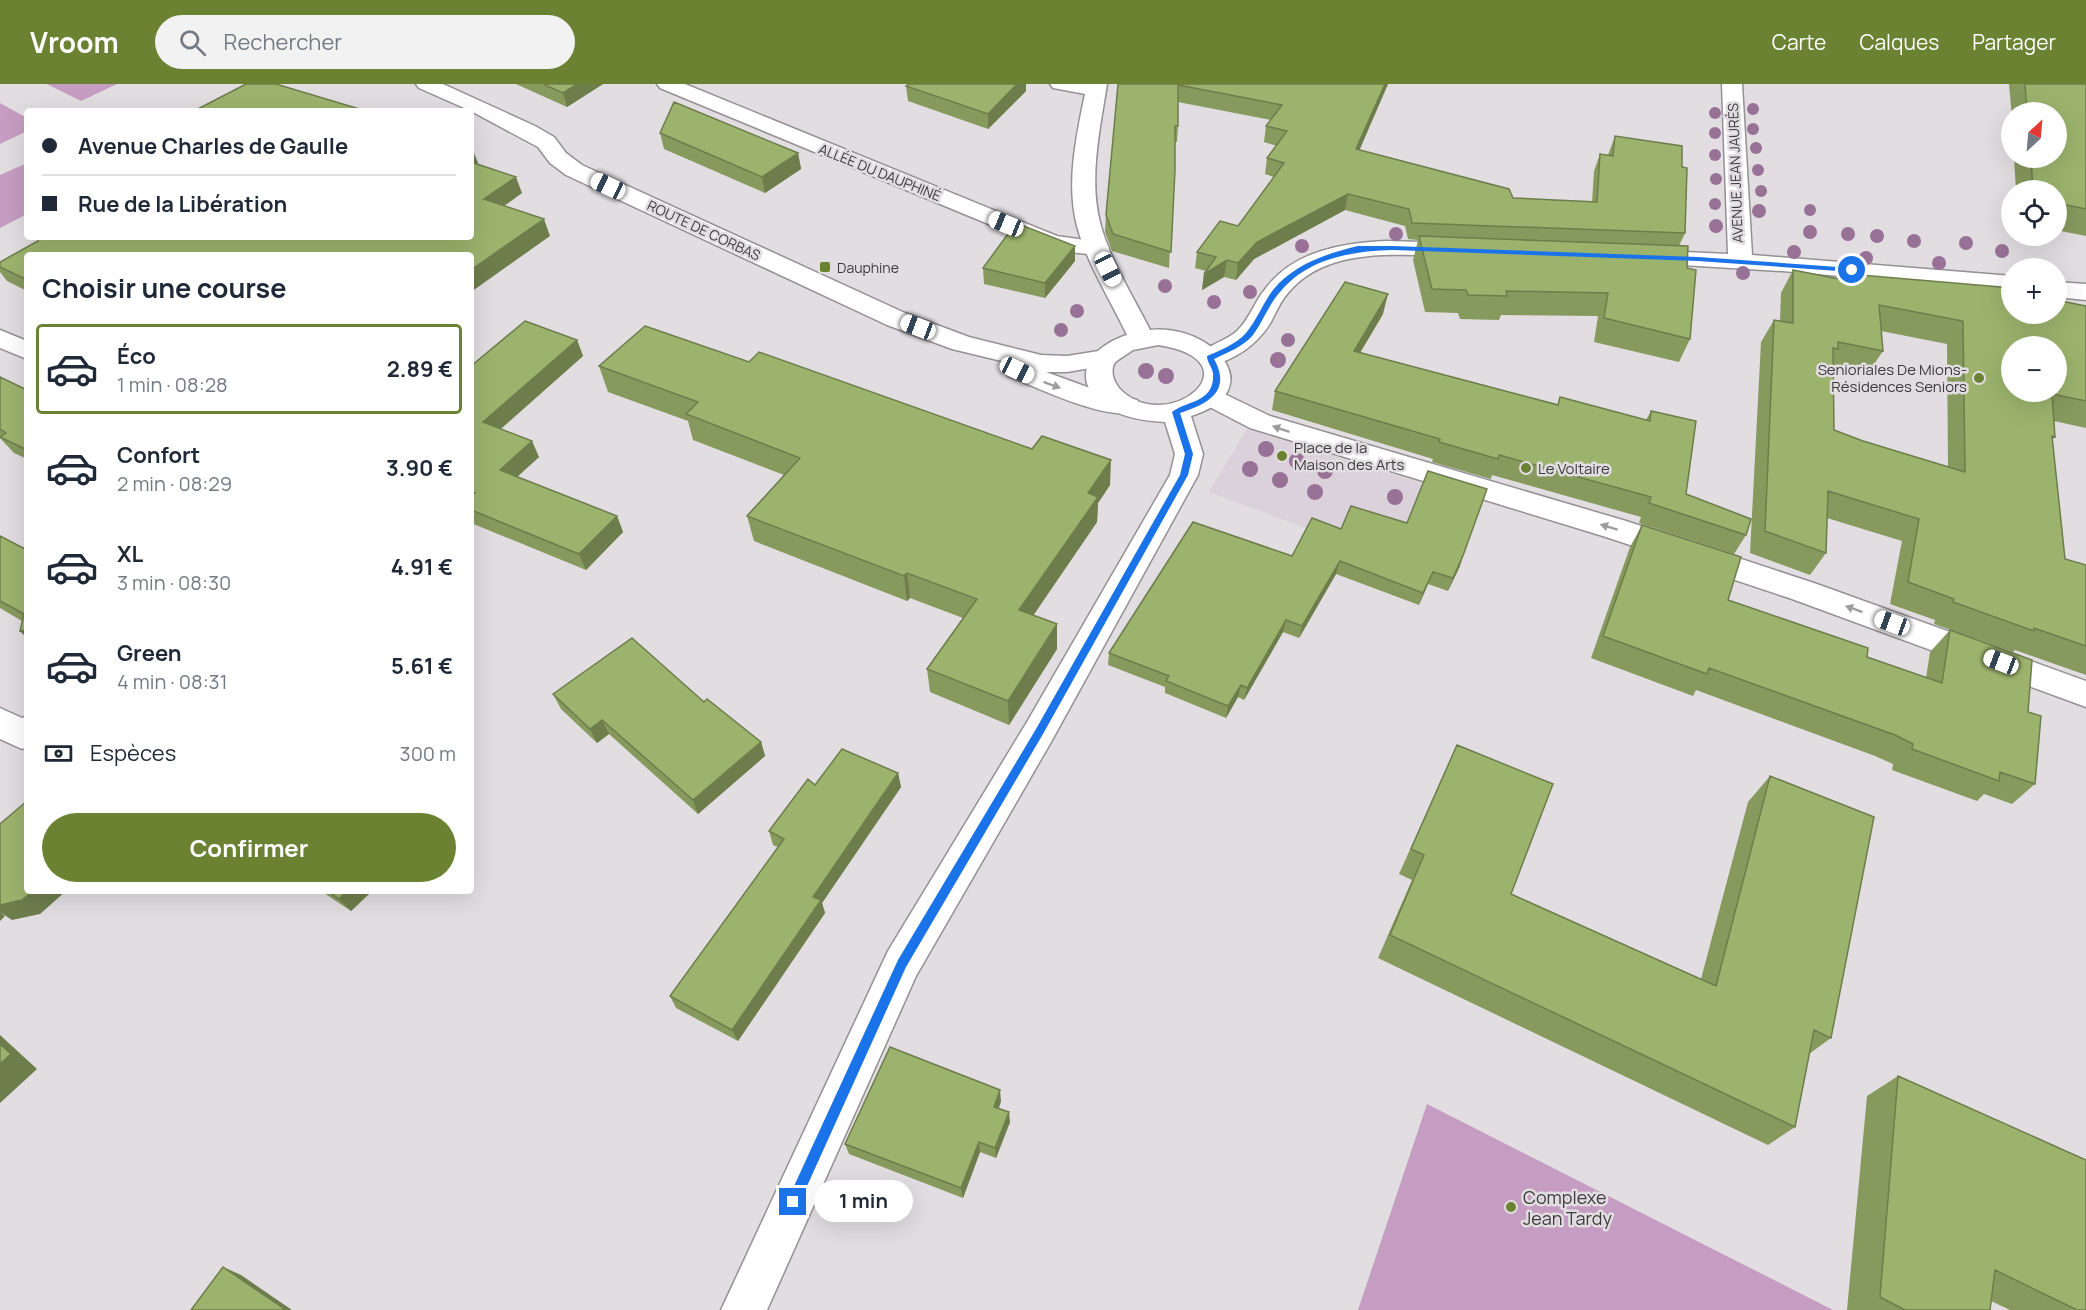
<!DOCTYPE html>
<html lang="fr">
<meta charset="utf-8">
<style>
:root{--surface:#fff;--page:#f2f2f3;--text:#1f2937;--muted:#747a83;--line:#e0e1e3;--accent:#6b8233}
body{margin:0;font-family:Manrope,sans-serif;background:var(--page);color:var(--text);height:100vh;display:flex;flex-direction:column;font-size:22px;white-space:nowrap}
*{box-sizing:border-box;margin:0}
p{font-size:20px;color:var(--muted)}
.icon{flex:none;width:33px;height:33px;fill:none;stroke:currentColor;stroke-width:2;stroke-linecap:round;stroke-linejoin:round}
.map{position:relative;flex:1;overflow:hidden}
.panel{position:absolute;left:24px;top:168px;width:450px;height:642px;display:flex;flex-direction:column;background:var(--surface);border-radius:6px;box-shadow:0 6px 24px #0002}
.panel>*{flex:none}
.banner{position:absolute;left:24px;top:24px;width:450px;height:132px;border-radius:6px;box-shadow:0 6px 24px #0002;display:grid;align-content:center;height:132px;padding:0 18px;background:var(--surface)}
.needle{width:39px;rotate:26deg}
.tools{position:absolute;left:2001px;top:18px;display:grid;gap:12px}
.tools a{display:grid;place-items:center;width:66px;height:66px;border-radius:50%;background:var(--surface);box-shadow:0 6px 24px #0002;font-size:30px}
.end{position:absolute;width:27px;height:27px;margin:-14px;border:8px solid #1a73e8;background:#fff;box-shadow:0 0 0 3px #fff}
.from{border-radius:50%}
.bubble{position:absolute;height:42px;border-radius:21px;background:var(--surface);box-shadow:0 6px 24px #0002;font-size:20px;font-weight:700;line-height:42px;text-align:center}
.car{position:absolute;width:18px;height:36px;margin:-18px -9px;border-radius:8px;box-shadow:0 0 4px 2px #0007;background:linear-gradient(#fff 24%,#345 0 40%,#fff 0 76%,#345 0 86%,#fff 0)}
.banner b{display:flex;align-items:center;gap:21px;height:57px;font-size:22px}
.banner b+b{border-top:2px solid var(--line)}
.banner i{width:15px;height:15px;background:var(--text)}
ul{padding:0;list-style:none}
li{display:flex;align-items:center;gap:18px;height:90px;margin:0 12px 9px;padding:0 6px;border:3px solid transparent;border-radius:6px}
li div{flex:1}
li b{display:block;font-size:22px}
li em{font-style:normal;font-weight:700}
li.current{border-color:var(--accent)}
li>.icon{width:54px;height:54px;stroke-width:1.5}
h2{padding:0 18px;font-size:27px;line-height:72px}
.pay{display:flex;align-items:center;gap:15px;height:66px;padding:0 18px;font-size:22px}
.pay p{margin-inline-start:auto}
.button{display:flex;gap:12px;margin-top:auto;padding:12px 18px}
.button a{flex:1;height:69px;border-radius:36px;background:var(--accent);color:#fff;font-size:24px;font-weight:700;line-height:69px;text-align:center}
header{display:flex;align-items:center;gap:36px;box-sizing:border-box;height:84px;padding:0 30px;background:var(--accent);color:#fff}
header strong{font-size:28px}
nav{display:flex;gap:33px;margin-inline-start:auto;font-size:21px}
.search{width:420px;height:54px;background:var(--page);display:flex;align-items:center;gap:15px;box-sizing:border-box;padding:0 21px;border-radius:33px;color:var(--muted);font-size:22px}
.map>svg:first-child{display:block}
</style>
<header>
<strong>Vroom</strong>
<div class="search"><svg class="icon" aria-label="search" viewBox="0 0 24 24"><circle cx="10" cy="10" r="6"/><path d="M15 15l6 6"/></svg>Rechercher</div>
<nav><a>Carte</a><a>Calques</a><a>Partager</a></nav>
</header>
<div class="map">
<svg width="2086" height="1226" viewBox="0 0 2086 1226">
<rect width="100%" height="100%" fill="#e1dde0"/>
<!-- built -->
<path fill="#dbd1da" d="M1247 345 1423 400 1403 451 1338 456 1209 408Z"/>
<!-- green -->
<path fill="#c59dc2" d="M47 0H117L81 17Z
M0 19 27 34V47L0 60Z
M27 79V130L0 144V91Z
M1427 1020 1833 1226H1358Z"/>
<g fill="none" stroke-linecap="round" stroke-linejoin="round">
<defs>
<path id="minor" d="M657 0H685L1057 152 1106 159 1109 164 1106 169 1097 171 1051 166 660 4Z
M1050 0H1097L1103 2 1106 6 1103 10 1096 12 1053 4Z
M1722 0H1742L1752 171 2012 192V207L1782 187 1633 178 1630 173 1633 168 1642 166 1728 170Z
M1386 157 1459 159 1468 161 1471 166 1468 171 1459 173C1401 171 1323 160 1284 214 1279 221 1275 230 1271 238 1257 261 1236 275 1210 282L1201 280 1197 274C1206 260 1226 258 1238 246 1250 234 1255 217 1266 204 1294 167 1342 159 1386 157Z
M2056 198 2086 200V216L2056 213Z
M0 246 27 257V275L0 264Z
M1210 303 1270 332 1626 437 1814 499 2086 597V623L1792 515 1606 453 1250 344 1200 318 1196 312 1200 306Z
M0 624 22 634 27 632V663L22 665 0 655Z"/>
<path id="tertiary" d="M416 0H443L535 42 554 53 566 69 582 81 905 229 969 253 1041 271 1067 272 1105 266 1114 268 1118 274 1114 280 1067 288H1046L1098 307 1137 316 1141 322 1137 328C1105 337 1039 304 1008 292L1004 286 1010 279 952 265 887 241 566 91 550 79 538 63 471 27 419 4Z"/>
<path id="secondary" d="M1087 0H1107C1100 45 1088 97 1101 142 1111 178 1133 212 1150 246 1213 239 1272 307 1191 332L1203 370 1198 391 1051 658 916 892 767 1226H721L888 867 1027 638 1170 391 1175 370 1165 338C1148 337 1130 335 1114 327 1068 303 1083 265 1127 251 1110 215 1087 180 1077 142 1065 96 1078 45 1087 0ZM1158 261C1261 277 1166 355 1119 304 1113 296 1110 287 1115 278L1133 266Z"/>
</defs>
<!-- minor casing -->
<use href="#minor" stroke="#949094" stroke-width="3"/>
<!-- tertiary casing -->
<use href="#tertiary" stroke="#949094" stroke-width="3"/>
<!-- secondary casing -->
<use href="#secondary" stroke="#949094" stroke-width="3"/>
<!-- minor -->
<use href="#minor" fill="#fff" fill-rule="evenodd"/>
<!-- tertiary -->
<use href="#tertiary" fill="#fff" fill-rule="evenodd"/>
<!-- secondary -->
<use href="#secondary" fill="#fff" fill-rule="evenodd"/>
</g>
<!-- trees -->
<g fill="#977196">
<circle cx="1753" cy="25" r="6"/>
<circle cx="1715" cy="29" r="6"/>
<circle cx="1753" cy="45" r="6"/>
<circle cx="1715" cy="49" r="6"/>
<circle cx="1756" cy="64" r="6"/>
<circle cx="1715" cy="71" r="6"/>
<circle cx="1758" cy="86" r="6"/>
<circle cx="1716" cy="95" r="6"/>
<circle cx="1761" cy="107" r="6"/>
<circle cx="1715" cy="120" r="6"/>
<circle cx="1810" cy="126" r="6"/>
<circle cx="1759" cy="127" r="7"/>
<circle cx="1716" cy="142" r="7"/>
<circle cx="1810" cy="148" r="7"/>
<circle cx="1396" cy="150" r="7"/>
<circle cx="1848" cy="150" r="7"/>
<circle cx="1877" cy="152" r="7"/>
<circle cx="1914" cy="157" r="7"/>
<circle cx="1966" cy="159" r="7"/>
<circle cx="1302" cy="162" r="7"/>
<circle cx="2002" cy="167" r="7"/>
<circle cx="1794" cy="168" r="7"/>
<circle cx="1866" cy="174" r="7"/>
<circle cx="1939" cy="179" r="7"/>
<circle cx="1743" cy="189" r="7"/>
<circle cx="1165" cy="202" r="7"/>
<circle cx="1250" cy="208" r="7"/>
<circle cx="1214" cy="218" r="7"/>
<circle cx="1077" cy="227" r="7"/>
<circle cx="1061" cy="246" r="7"/>
<circle cx="1288" cy="256" r="7"/>
<circle cx="1278" cy="276" r="8"/>
<circle cx="1146" cy="287" r="8"/>
<circle cx="1166" cy="292" r="8"/>
<circle cx="1266" cy="365" r="8"/>
<circle cx="1297" cy="377" r="8"/>
<circle cx="1250" cy="385" r="8"/>
<circle cx="1325" cy="387" r="8"/>
<circle cx="1280" cy="396" r="8"/>
<circle cx="1315" cy="408" r="8"/>
<circle cx="1395" cy="413" r="8"/>
</g>
<!-- wall -->
<path fill="#869a5e" fill-rule="evenodd" d="M516 0H603L567 23Z
M1118 0H1388L1359 66 1513 114 1592 118 1594 87 1600 70 1608 71 1615 52 1682 83 1685 149 1679 162 1687 184 1690 255 1679 278 1594 258 1598 232 1501 231 1499 236 1460 235 1458 229 1425 228 1413 176 1418 156 1408 155 1405 142 1345 126 1254 175 1236 196 1224 193 1202 206 1204 190 1206 187 1195 184 1197 168 1238 142 1274 93 1265 90 1267 74 1277 62 1264 58 1266 42 1271 36 1178 18V42L1177 58H1175L1169 184 1112 167 1105 148 1106 131Z
M2009 0H2086V152L2056 146V106H2016L2014 74H2056V28H2012V33Z
M906 2 1026 7 988 45 908 17Z
M660 49 798 69 801 85 765 109 664 65Z
M471 62 478 79 476 80 522 109 504 122 550 152 27 171V207L7 197 0 188V178L38 157Z
M1075 177 1045 214 984 200 983 184Z
M1793 186 1857 198 1861 191 2012 230 2086 222V344L2054 337 2055 353 2052 356 2065 475 2086 481V591L2015 566 2013 568 1934 540 1935 536 1890 520 1902 457 1827 434 1826 469 1810 491 1750 469 1761 258 1774 236 1780 237 1781 209ZM1881 247 1947 260 1948 383 1863 357 1834 346 1833 282 1868 289 1883 267Z
M1383 230 1360 269 1557 320 1646 336 1651 327 1686 410 1746 451 1734 470 1639 439 1641 433 1492 391 1491 395 1432 378 1433 375 1272 326 1275 307Z
M577 256 583 272 501 345 539 373 517 393 617 432 623 448 586 486 471 439V282Z
M749 278 1110 401 1098 419 1097 438 1033 531 1057 565 1009 641 930 608 927 585 963 534 910 514 907 517 754 457 747 432 784 391 693 356 688 337 608 308 599 282Z
M0 293 27 306V375L14 369 0 354Z
M1642 441 1728 516 1867 573 1926 594 1930 568 1950 546 2028 628 2035 700 2012 720 1984 710 1977 717 1892 686 1893 680 1875 672 1696 606 1693 612 1591 574 1630 463Z
M1341 445 1460 482 1448 507 1428 500 1419 521 1336 490 1299 554 1283 548 1244 616 1238 613 1226 634 1165 609V603L1108 581 1109 569 1292 472Z
M0 452 27 466V554L20 547 22 537 0 524Z
M553 610 704 618 761 658 765 672 698 730 609 650 597 659 561 625Z
M1457 661 1511 810 1701 895 1748 718 1770 692 1831 954 1809 970 1795 1043 1768 1061 1378 874 1412 796 1399 790Z
M898 689 901 703 822 819 825 829 738 957 676 924 670 912 778 763 773 761 769 747 815 701Z
M321 807H372L351 827Z
M1898 992 2086 1226H2010L1991 1217 1990 1226H1847L1867 1012Z
M1001 1017 999 1024 1010 1038 996 1074 980 1068 963 1114 849 1070 845 1060Z"/>
<!-- shaded-wall -->
<path fill="#6d7d4c" d="M577 0H603L567 23 563 9Z
M1017 0H1026V7L988 45V30Z
M1385 0H1388L1353 81 1356 65Z
M471 62 478 79 471 83Z
M798 69 801 85 765 109 762 93Z
M516 93 522 109 491 131 484 115Z
M1348 110 1345 126 1254 175 1236 196 1238 179 1257 158Z
M544 135 550 152 471 208V186Z
M1075 162V177L1045 214V199Z
M1227 176 1224 193 1202 206 1204 190Z
M1388 210 1383 230 1349 287 1354 267Z
M577 256 583 272 490 354 483 338Z
M532 357 539 373 507 402 500 386Z
M1111 376 1110 401 1098 419 1097 438 1020 551 1019 526 1088 409Z
M617 432 623 448 586 486 579 470Z
M1464 469 1460 482 1448 507 1453 494Z
M1340 477 1336 490 1299 554 1302 542Z
M1433 488 1428 500 1419 521 1423 509Z
M907 489 910 514 907 517 904 492Z
M1286 536 1283 548 1244 616 1247 604Z
M1057 540V565L1009 641 1008 617Z
M27 546V554L20 547Z
M1241 601 1238 613 1226 634 1228 622Z
M602 636 609 650 597 659 590 645Z
M761 658 765 672 698 730 693 716Z
M898 689 901 703 822 819 825 829 738 957 732 946 813 813Z
M33 807H66L40 830 12 836 0 828V821Z
M347 807H372L351 827 339 815Z
M0 828 5 832 0 837Z
M0 951 37 985 0 1019Z
M1000 1006 1001 1017 995 1034 994 1023Z
M1009 1028 1010 1038 996 1074 995 1064Z
M979 1058 980 1068 963 1114 961 1104Z
M223 1183 241 1191 292 1226H286Z"/>
<!-- building -->
<path fill="#9cb36d" stroke="#6d7d4c" stroke-width="1.5" fill-rule="evenodd" d="M246 0H276L366 27H194Z
M543 0H577L563 9Z
M909 0H1017L988 30 906 2Z
M1118 0H1385L1356 65 1509 105 1513 114 1597 118 1600 70 1613 72 1615 52 1682 62V83L1687 84 1685 149 1412 139 1409 125 1348 110 1257 158 1238 179 1227 176 1204 190 1216 173 1197 168 1220 137 1238 142 1284 79 1267 74 1287 47 1266 42 1282 21 1178 1V42H1175V86L1171 168 1113 150 1106 131Z
M2025 0H2086V125L2056 119V106H2033L2031 74H2056V28H2027Z
M674 18 798 69 762 93 660 49Z
M471 78 516 93 484 115 544 135 471 186V171H27V196L0 183V178L38 157 37 153H471Z
M1016 139 1075 162 1045 199 983 184Z
M1419 152 1688 162 1687 184 1696 186 1690 255 1604 234 1608 209 1506 207 1507 212 1468 211 1466 206 1432 205Z
M1793 186 1860 199 1861 191 2012 204V230H2056V216L2086 222V317L2052 310 2055 353 2052 352 2065 475 2086 481V562L2034 544V547L1953 518 1954 515 1908 498 1919 435 1828 407 1826 469 1765 447 1774 236 1793 239ZM1879 221 1963 237 1965 388 1863 357 1834 346 1833 264 1838 265V258L1883 267ZM2012 262H2056V308H2012Z
M1345 198 1388 210 1354 267 1558 321 1560 313 1650 337 1651 327 1696 337 1686 410 1751 435 1746 451 1649 419 1651 413 1499 371 1498 375 1439 358 1440 355 1275 307Z
M525 237 577 256 483 338 532 357 500 386 617 432 579 470 471 426V412L475 409 471 407V282Z
M645 242 749 278 759 268 1032 365 1042 352 1111 376 1088 409 1098 413 1019 526 1057 540 1008 617 927 585 977 515 907 489 904 492 747 432 800 374 686 330 698 318 599 282Z
M0 293 27 306V366L0 353 6 349 0 345Z
M1428 387 1487 405 1464 469 1453 494 1433 488 1423 509 1340 477 1302 542 1286 536 1247 604 1241 601 1228 622 1166 597 1169 592 1109 569 1193 438 1292 472 1312 434 1341 445 1351 422 1407 439Z
M1642 441 1741 473 1728 516 1868 564 1867 573 1942 599 1950 546 2032 576 2028 628 2041 632 2035 700 2000 688 1999 697 1912 665 1913 660 1895 651 1709 584 1707 590 1603 552Z
M0 452 27 466V546L20 547 24 530 0 517Z
M632 554 704 618 707 615 761 658 693 716 602 636 590 645 553 610Z
M1457 661 1553 700 1511 810 1716 902 1770 692 1874 733 1831 954 1814 946 1795 1043 1390 851 1424 771 1411 765Z
M842 665 898 689 813 813 821 816 732 946 670 912 784 755 769 747 808 695 815 701Z
M27 717V807H33L22 816 0 821V740Z
M328 807H347L339 815Z
M0 960 11 970 0 980Z
M890 963 1000 1006 994 1023 1009 1028 995 1064 979 1058 961 1104 845 1060Z
M1898 992 2086 1076V1226H2077L1995 1186 1990 1226H1905L1880 1213Z
M223 1183 286 1226H191Z"/>
<!-- one-way arrows -->
<defs><path id="oneway-solid" d="M-6-.8H1V-3.2L6.5 0L1 3.2V.8H-6Z" transform="scale(1.5)"/></defs>
<g fill="#9e9d9e">
<use href="#oneway-solid" transform="translate(1052 301) rotate(20)"/>
<use href="#oneway-solid" transform="translate(1281 345) rotate(-161)"/>
<use href="#oneway-solid" transform="translate(1609 443) rotate(-163)"/>
<use href="#oneway-solid" transform="translate(1854 525) rotate(-160)"/>
</g>
<!-- route -->
<path fill="#1a73e8" d="M1358 162H1393L1698 173 1852 184 1855 186 1852 188 1698 177 1393 166C1352 167 1308 174 1280 208 1269 220 1263 237 1253 251 1243 263 1228 268 1214 275 1232 307 1208 320 1180 329L1193 370 1188 391 1043 650 906 883 798 1122 793 1124 789 1122 787 1118 789 1113 898 876 1036 645 1180 391 1185 370 1172 328C1188 316 1215 319 1213 289 1212 283 1207 278 1207 272 1221 266 1236 260 1246 249 1257 236 1263 219 1273 206 1294 180 1328 169 1358 162Z"/>
<!-- markers -->
<g fill="#6b8233" stroke="#e1dde0" stroke-width="2">
<rect x="819" y="177" width="12" height="12" rx="3"/>
<circle cx="1979" cy="294" r="6"/>
<circle cx="1282" cy="372" r="6"/>
<circle cx="1526" cy="384" r="6"/>
<circle cx="1511" cy="1123" r="6"/>
</g>
<g text-anchor="middle" dominant-baseline="central" stroke-width="5" stroke-linejoin="round" paint-order="stroke">
<!-- far-street labels -->
<g font-size="14" fill="#3d3b3c" stroke="#e1dde0">
<text transform="translate(880 88) rotate(22)">ALLÉE DU DAUPHINÉ</text>
<text transform="translate(1735 89) rotate(-92)">AVENUE JEAN JAURÈS</text>
<text transform="translate(704 146) rotate(25)">ROUTE DE CORBAS</text>
</g>
<!-- far-poi labels -->
<g font-size="14" fill="#3d3b3c" stroke="#e1dde0" text-anchor="start">
<text x="837" y="183">Dauphine</text>
</g>
<!-- poi labels -->
<g font-size="15" fill="#3d3b3c" stroke="#e1dde0" text-anchor="start">
<text x="1967" y="285" text-anchor="end">Senioriales De Mions-<tspan x="1967" dy="17">Résidences Seniors</tspan></text>
<text x="1294" y="363">Place de la<tspan x="1294" dy="17">Maison des Arts</tspan></text>
<text x="1538" y="384">Le Voltaire</text>
</g>
<!-- near-poi labels -->
<g font-size="18" fill="#3d3b3c" stroke="#e1dde0" text-anchor="start">
<text x="1523" y="1113">Complexe<tspan x="1523" dy="21">Jean Tardy</tspan></text>
</g>
</g>
</svg>
<div class="tools">
<a><svg class="needle" viewBox="-14 -14 28 28"><path d="M0-13l5 13h-10z" fill="#e53935"/><path d="M0 13l5-13h-10z" fill="#747a83"/></svg></a>
<a><svg class="icon" aria-label="locate" viewBox="0 0 24 24"><circle cx="12" cy="12" r="6"/><path d="M12 2v4M12 18v4M2 12h4M18 12h4"/></svg></a>
<a>+</a>
<a>−</a>
</div>
<i class="end from" style="left:1852px;top:186px"></i>
<i class="end" style="left:793px;top:1118px"></i>
<div class="bubble" style="left:814px;top:1096px;width:99px">1 min</div>
<i class="car" style="left:608px;top:102px;rotate:295deg"></i>
<i class="car" style="left:1006px;top:140px;rotate:292deg"></i>
<i class="car" style="left:1108px;top:185px;rotate:153deg"></i>
<i class="car" style="left:918px;top:243px;rotate:291deg"></i>
<i class="car" style="left:1017px;top:286px;rotate:116deg"></i>
<i class="car" style="left:1892px;top:539px;rotate:290deg"></i>
<i class="car" style="left:2001px;top:578px;rotate:291deg"></i>
<div class="banner">
<b><i class="from"></i>Avenue Charles de Gaulle</b>
<b><i></i>Rue de la Libération</b>
</div>
<section class="panel">
<h2>Choisir une course</h2>
<ul>
<li class="current"><svg class="icon" aria-label="car" viewBox="0 0 24 24"><path d="M5 17H2v-5l4-1 3-4h7l3 4 3 1v5h-3M9 17h6M6 11h13"/><circle cx="7" cy="17" r="2"/><circle cx="17" cy="17" r="2"/></svg><div><b>Éco</b><p>1 min · 08:28</p></div><em>2.89 €</em></li>
<li><svg class="icon" aria-label="car" viewBox="0 0 24 24"><path d="M5 17H2v-5l4-1 3-4h7l3 4 3 1v5h-3M9 17h6M6 11h13"/><circle cx="7" cy="17" r="2"/><circle cx="17" cy="17" r="2"/></svg><div><b>Confort</b><p>2 min · 08:29</p></div><em>3.90 €</em></li>
<li><svg class="icon" aria-label="car" viewBox="0 0 24 24"><path d="M5 17H2v-5l4-1 3-4h7l3 4 3 1v5h-3M9 17h6M6 11h13"/><circle cx="7" cy="17" r="2"/><circle cx="17" cy="17" r="2"/></svg><div><b>XL</b><p>3 min · 08:30</p></div><em>4.91 €</em></li>
<li><svg class="icon" aria-label="car" viewBox="0 0 24 24"><path d="M5 17H2v-5l4-1 3-4h7l3 4 3 1v5h-3M9 17h6M6 11h13"/><circle cx="7" cy="17" r="2"/><circle cx="17" cy="17" r="2"/></svg><div><b>Green</b><p>4 min · 08:31</p></div><em>5.61 €</em></li>
</ul>
<div class="pay"><svg class="icon" aria-label="cash" viewBox="0 0 24 24"><path d="M3 7h18v10H3z"/><circle cx="12" cy="12" r="2"/></svg>Espèces<p>300 m</p></div>
<div class="button"><a>Confirmer</a></div>
</section>
</div>
